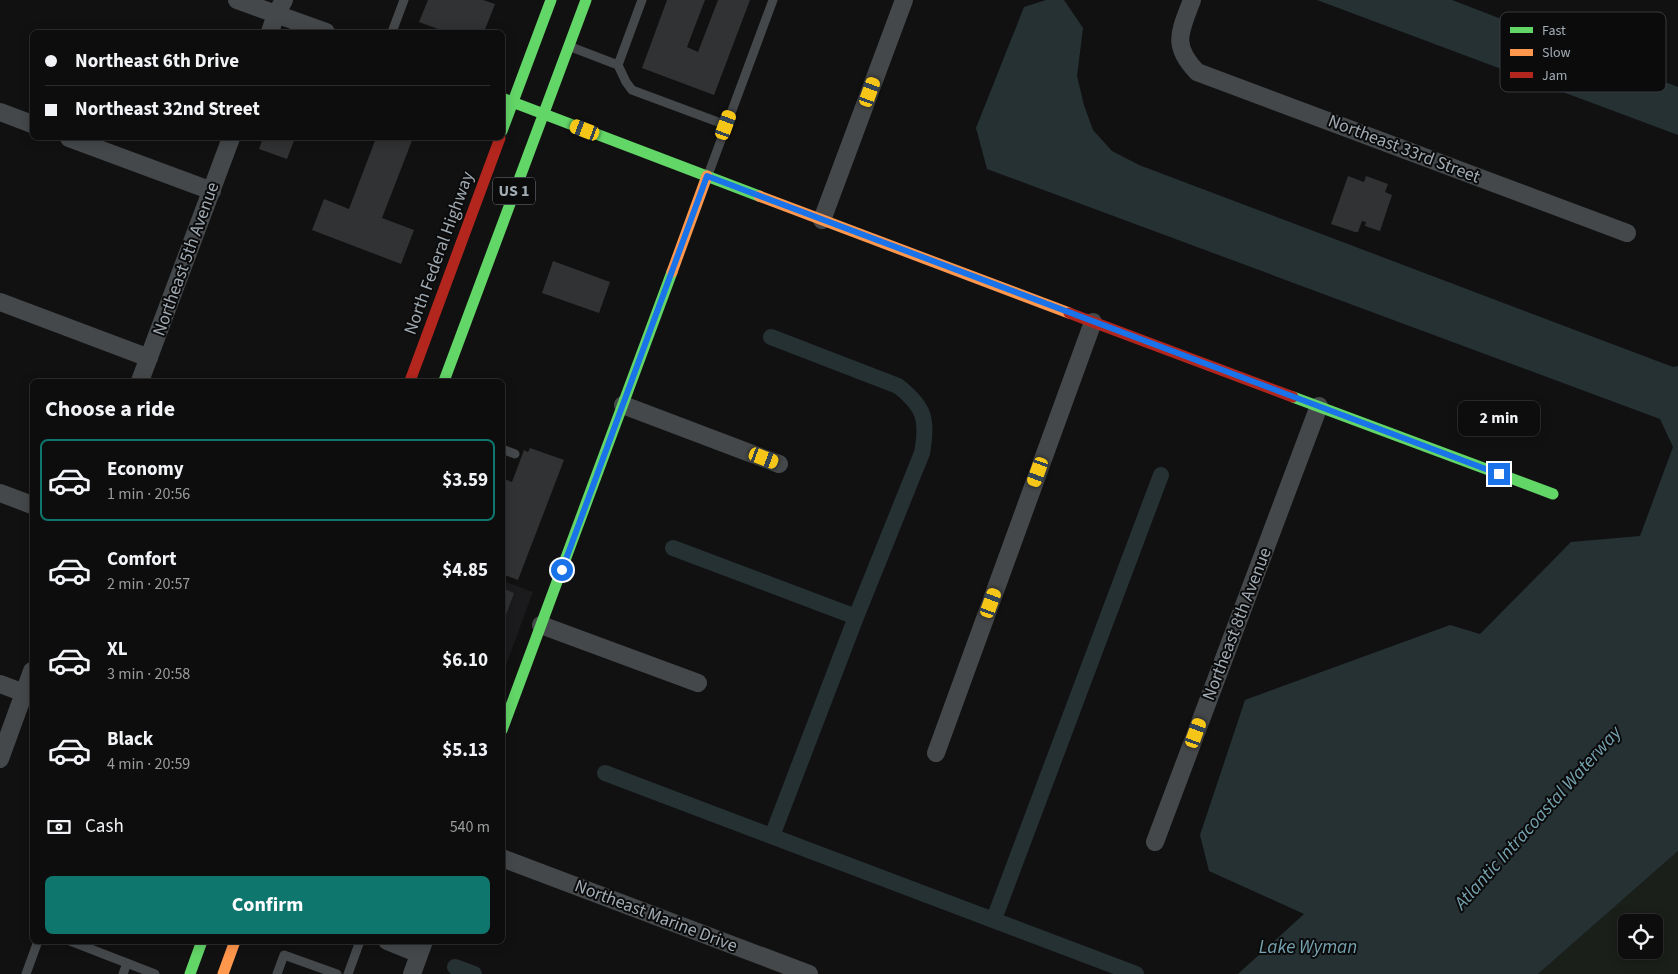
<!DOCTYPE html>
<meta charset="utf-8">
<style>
:root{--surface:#0d0d0d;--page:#1b1b1b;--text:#f1f3f6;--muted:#9a9c9d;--line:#2d2d2e;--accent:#0f766e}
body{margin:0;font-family:"Source Sans 3",sans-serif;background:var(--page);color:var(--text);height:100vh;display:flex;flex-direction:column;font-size:19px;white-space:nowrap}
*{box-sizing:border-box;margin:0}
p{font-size:16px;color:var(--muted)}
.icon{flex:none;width:28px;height:28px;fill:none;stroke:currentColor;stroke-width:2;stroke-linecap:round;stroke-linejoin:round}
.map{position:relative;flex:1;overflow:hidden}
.details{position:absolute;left:30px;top:379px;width:475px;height:565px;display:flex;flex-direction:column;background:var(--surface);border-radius:8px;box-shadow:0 2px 12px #0003,0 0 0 1px var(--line)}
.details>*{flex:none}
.hud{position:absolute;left:30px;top:30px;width:475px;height:110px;border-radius:8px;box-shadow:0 2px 12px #0003,0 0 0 1px var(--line);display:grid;align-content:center;height:110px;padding:0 15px;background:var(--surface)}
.controls{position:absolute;left:1618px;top:914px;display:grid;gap:10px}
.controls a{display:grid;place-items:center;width:45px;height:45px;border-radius:8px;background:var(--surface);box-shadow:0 2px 12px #0003,0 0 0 1px var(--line);font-size:25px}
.end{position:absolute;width:22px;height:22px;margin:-11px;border:6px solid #1a73e8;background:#fff;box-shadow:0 0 0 2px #fff}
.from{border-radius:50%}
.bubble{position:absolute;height:35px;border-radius:8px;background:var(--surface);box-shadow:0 2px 12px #0003,0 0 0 1px var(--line);font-size:16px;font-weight:700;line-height:35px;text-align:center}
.car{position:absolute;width:15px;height:30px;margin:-15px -8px;border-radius:6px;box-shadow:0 0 4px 1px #0007;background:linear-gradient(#f5c518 24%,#345 0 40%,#f5c518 0 76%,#345 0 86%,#f5c518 0)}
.hud b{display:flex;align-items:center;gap:18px;height:48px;font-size:19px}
.hud b+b{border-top:1px solid var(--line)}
.hud i{width:12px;height:12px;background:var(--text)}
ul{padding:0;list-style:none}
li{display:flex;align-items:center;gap:15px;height:82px;margin:0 10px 8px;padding:0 5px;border:2px solid transparent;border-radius:8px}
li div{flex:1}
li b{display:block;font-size:19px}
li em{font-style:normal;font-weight:700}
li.selected{border-color:var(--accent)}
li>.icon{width:45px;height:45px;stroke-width:1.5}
h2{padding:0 15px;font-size:22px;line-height:60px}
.pay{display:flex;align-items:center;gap:12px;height:55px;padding:0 15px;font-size:19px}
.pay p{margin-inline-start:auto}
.action{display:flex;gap:10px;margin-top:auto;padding:10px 15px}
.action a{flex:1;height:58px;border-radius:8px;background:var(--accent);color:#fff;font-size:20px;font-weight:700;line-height:58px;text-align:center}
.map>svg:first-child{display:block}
</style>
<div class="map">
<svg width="1678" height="974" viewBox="0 0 1678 974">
<rect width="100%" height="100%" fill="#111"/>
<!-- built -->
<path fill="#1b1b1d" d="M503 581 533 592 503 673Z"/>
<!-- green -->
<path fill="#1a1f19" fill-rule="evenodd" d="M1678 851V974H1538ZM1626 922H1654V950H1626Z"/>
<!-- water -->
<path fill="#263134" d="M1046 0H1064L1083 28 1077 76 1084 105 1093 130 1112 151 1139 165 1673 367 1678 366V851L1538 974H1238L1304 914 1209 871 1200 835 1245 700 1450 625 1480 634 1571 542 1640 536 1673 447 1660 419 987 169 976 128 1024 7Z
M1317 0H1452L1678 87V135Z"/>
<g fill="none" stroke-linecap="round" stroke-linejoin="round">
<!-- canal -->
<path stroke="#263134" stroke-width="16" d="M771 337 898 386C925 407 928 420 922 453L856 617 772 836
M673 548 856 617
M605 773 1136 974
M994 919 1161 475
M455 967 474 974"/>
</g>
<!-- building -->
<path fill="#313233" d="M428 0H483L495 4 484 32H446L419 22Z
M667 0H705L687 47 698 52 718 0H750L714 95 642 68Z
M263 138 270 140 271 138H295L287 159 259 149Z
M376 138H413L382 218 414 230 401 264 312 230 324 199 349 209Z
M1348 176 1364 182 1366 176 1388 184 1385 192 1392 195 1380 231 1365 226 1366 222 1362 221 1358 232H1355L1331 224Z
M553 261 610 282 599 313 542 293Z
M530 448 564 460 518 580 502 574V478L512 482 524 450 528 452Z
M502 588 514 593 503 623H502Z"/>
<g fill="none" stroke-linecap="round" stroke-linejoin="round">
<!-- lane -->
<path stroke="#45484a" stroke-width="9" d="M392 32 404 0
M571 47 618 65 626 82 632 90 726 125
M618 65 642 0
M708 175 773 0
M502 449 515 454
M70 941 155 974
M26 974 38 941
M123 974 127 963
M277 974 284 955 337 974
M348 974 360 941"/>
<!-- street -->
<path stroke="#45484a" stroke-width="18" d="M237 0 326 32
M1192 0C1180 32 1171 45 1197 72L1627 233
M270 32 276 14 284 0
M0 112 32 124
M69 138 212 191
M822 220 904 0
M0 302 149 358
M140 381 231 138
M623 405 779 464
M0 493 32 505
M541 625 698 683
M0 684 24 693
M936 753 1093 322
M0 759 32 671
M1155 842 1319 406
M502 858 809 974
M387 941 419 954
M412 974 424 941"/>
<!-- fast -->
<path stroke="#63d668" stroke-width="11" d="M502 98 759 196
M502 131 551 0
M444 381 586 0
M1293 397 1553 494
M502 730 672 272
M190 974 202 941"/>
<!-- slow -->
<path stroke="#ff974d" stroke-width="11" d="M759 196 1069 313
M672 272 707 176
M223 974 235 941"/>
<!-- jam -->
<path stroke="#b3261e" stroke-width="11" d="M1069 313 1293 397
M410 381 500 138"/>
</g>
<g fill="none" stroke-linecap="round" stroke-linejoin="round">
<!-- route -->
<path stroke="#1a73e8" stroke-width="6" d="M562 570 707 176 1499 474"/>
</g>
<g text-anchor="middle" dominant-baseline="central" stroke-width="4" stroke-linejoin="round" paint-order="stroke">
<!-- shield labels -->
<rect fill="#0b0b0c" stroke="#747b81" stroke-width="1" x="493" y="177.5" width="42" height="27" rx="4"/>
<g font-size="16" font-weight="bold" fill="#a1abb3">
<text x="514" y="191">US 1</text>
</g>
<!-- street labels -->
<g font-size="18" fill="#a1abb3" stroke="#0b0b0c">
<text transform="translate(1404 149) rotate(21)">Northeast 33rd Street</text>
<text transform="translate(439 253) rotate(-70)">North Federal Highway</text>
<text transform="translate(186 259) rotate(-70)">Northeast 5th Avenue</text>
<text transform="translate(1237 624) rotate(-69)">Northeast 8th Avenue</text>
<text transform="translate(656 916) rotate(21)">Northeast Marine Drive</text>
</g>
<!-- water labels -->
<g font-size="19" font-style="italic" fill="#76a3b0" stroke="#0b0b0c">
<text transform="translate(1538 818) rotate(-48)">Atlantic Intracoastal Waterway</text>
<text x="1308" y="947">Lake Wyman</text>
</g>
</g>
<!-- legend -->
<rect x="1500" y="12" width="166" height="80" rx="8" fill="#0b0b0c" stroke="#383b3e" stroke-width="1"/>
<rect x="1510" y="27" width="23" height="6" fill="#63d668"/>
<rect x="1510" y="49" width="23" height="7" fill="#ff974d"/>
<rect x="1510" y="72" width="23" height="6" fill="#b3261e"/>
<g font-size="14" fill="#a1abb3">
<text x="1542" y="35">Fast</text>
<text x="1542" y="57">Slow</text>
<text x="1542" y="80">Jam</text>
</g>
</svg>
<div class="controls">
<a><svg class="icon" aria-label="locate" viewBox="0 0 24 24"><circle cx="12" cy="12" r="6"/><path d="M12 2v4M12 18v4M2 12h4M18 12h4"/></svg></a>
</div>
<i class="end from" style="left:562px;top:570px"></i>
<i class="end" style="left:1499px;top:474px"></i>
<div class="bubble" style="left:1458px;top:401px;width:82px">2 min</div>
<i class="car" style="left:870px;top:92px;rotate:20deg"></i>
<i class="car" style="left:726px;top:125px;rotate:20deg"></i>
<i class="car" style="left:585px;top:130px;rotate:291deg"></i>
<i class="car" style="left:764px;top:458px;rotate:111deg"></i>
<i class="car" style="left:1038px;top:472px;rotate:200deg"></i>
<i class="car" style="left:991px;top:603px;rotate:20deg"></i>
<i class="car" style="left:1196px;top:733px;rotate:20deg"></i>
<div class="hud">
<b><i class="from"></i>Northeast 6th Drive</b>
<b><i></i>Northeast 32nd Street</b>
</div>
<section class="details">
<h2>Choose a ride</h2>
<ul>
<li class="selected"><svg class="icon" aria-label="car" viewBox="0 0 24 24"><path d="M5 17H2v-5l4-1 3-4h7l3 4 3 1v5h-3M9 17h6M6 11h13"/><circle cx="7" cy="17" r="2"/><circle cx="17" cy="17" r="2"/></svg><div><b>Economy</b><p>1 min · 20:56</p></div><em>$3.59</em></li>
<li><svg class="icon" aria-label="car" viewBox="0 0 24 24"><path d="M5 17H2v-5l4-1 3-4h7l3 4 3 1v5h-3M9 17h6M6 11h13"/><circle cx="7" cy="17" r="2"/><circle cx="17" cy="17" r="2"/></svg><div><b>Comfort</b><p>2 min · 20:57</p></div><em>$4.85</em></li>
<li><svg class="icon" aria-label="car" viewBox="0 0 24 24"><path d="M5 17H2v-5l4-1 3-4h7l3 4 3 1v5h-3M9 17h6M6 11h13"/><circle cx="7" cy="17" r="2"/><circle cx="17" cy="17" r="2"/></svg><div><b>XL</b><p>3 min · 20:58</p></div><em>$6.10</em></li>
<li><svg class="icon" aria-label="car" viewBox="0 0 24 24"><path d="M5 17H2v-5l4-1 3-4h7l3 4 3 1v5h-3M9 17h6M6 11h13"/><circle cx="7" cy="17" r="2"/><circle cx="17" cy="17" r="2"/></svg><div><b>Black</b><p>4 min · 20:59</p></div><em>$5.13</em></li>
</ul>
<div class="pay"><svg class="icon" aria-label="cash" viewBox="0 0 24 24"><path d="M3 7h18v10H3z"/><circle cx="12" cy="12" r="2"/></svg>Cash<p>540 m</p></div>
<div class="action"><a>Confirm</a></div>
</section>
</div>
